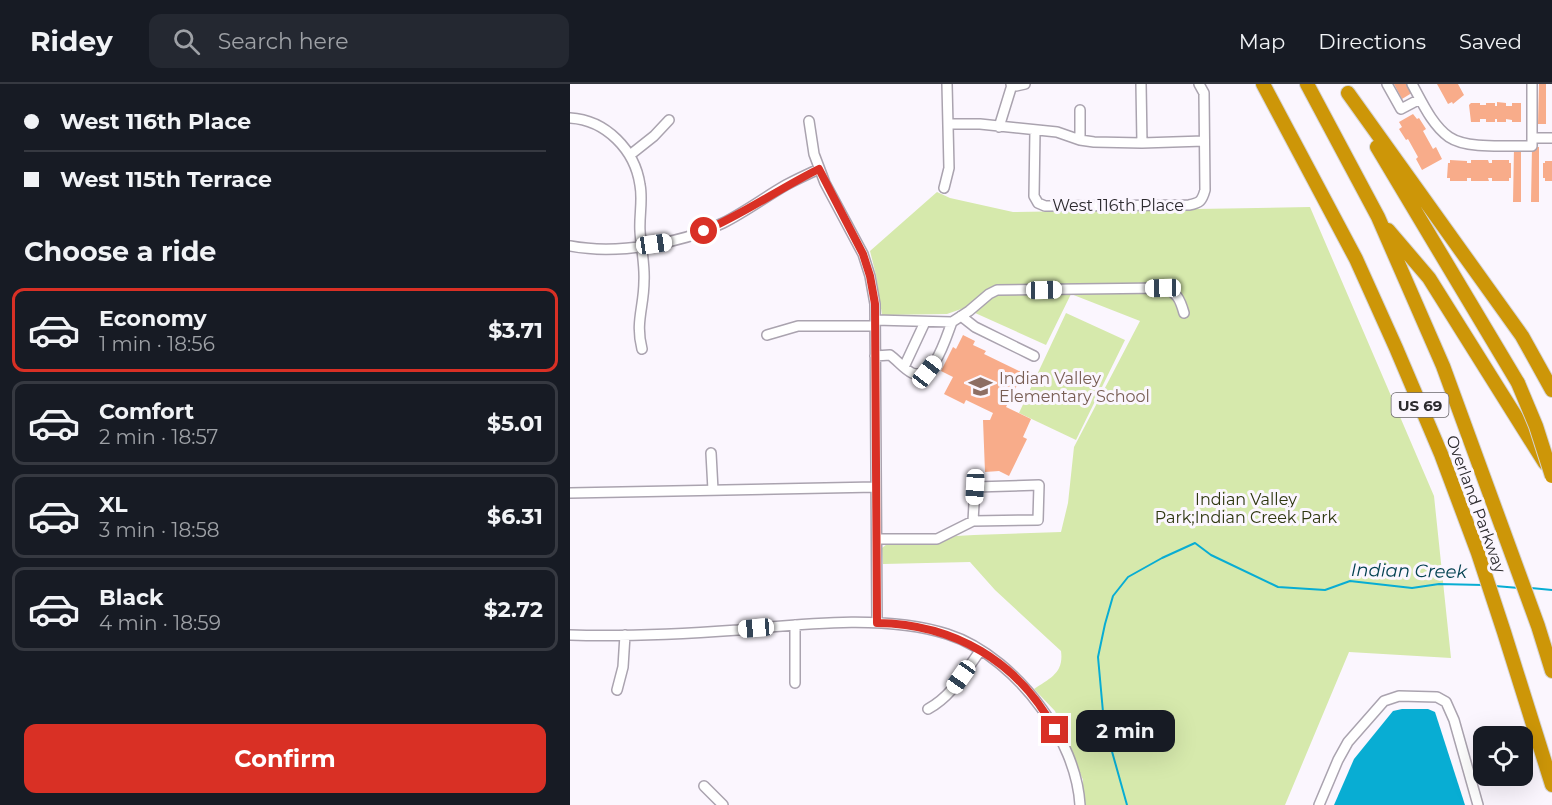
<!DOCTYPE html>
<meta charset="utf-8">
<style>
:root{--surface:#171b24;--page:#242831;--text:#f1f3f6;--muted:#9ea1a6;--line:#363941;--accent:#d93025}
body{margin:0;font-family:Montserrat,sans-serif;background:var(--page);color:var(--text);height:100vh;display:flex;flex-direction:column;font-size:22px;white-space:nowrap}
*{box-sizing:border-box;margin:0}
p{font-size:20px;color:var(--muted)}
.icon{flex:none;width:33px;height:33px;fill:none;stroke:currentColor;stroke-width:2;stroke-linecap:round;stroke-linejoin:round}
.map{position:relative;flex:1;overflow:hidden}
.drawer{display:flex;flex-direction:column;background:var(--surface);width:570px}
.drawer>*{flex:none}
.banner{display:grid;align-content:center;height:132px;padding:0 24px;background:var(--surface)}
.tools{position:absolute;left:903px;top:642px;display:grid;gap:12px}
.tools a{display:grid;place-items:center;width:60px;height:60px;border-radius:12px;background:var(--surface);box-shadow:0 6px 24px #0002;font-size:30px}
.end{position:absolute;width:27px;height:27px;margin:-14px;border:8px solid #d93025;background:#fff;box-shadow:0 0 0 3px #fff}
.from{border-radius:50%}
.bubble{position:absolute;height:42px;border-radius:12px;background:var(--surface);box-shadow:0 6px 24px #0002;font-size:20px;font-weight:700;line-height:42px;text-align:center}
.car{position:absolute;width:18px;height:36px;margin:-18px -9px;border-radius:8px;box-shadow:0 0 4px 2px #0007;background:linear-gradient(#fff 24%,#345 0 40%,#fff 0 76%,#345 0 86%,#fff 0)}
.banner b{display:flex;align-items:center;gap:21px;height:57px;font-size:22px}
.banner b+b{border-top:2px solid var(--line)}
.banner i{width:15px;height:15px;background:var(--text)}
ul{padding:0;list-style:none}
li{display:flex;align-items:center;gap:18px;height:84px;margin:0 12px 9px;padding:0 12px;border:3px solid var(--line);border-radius:12px}
li div{flex:1}
li b{display:block;font-size:22px}
li em{font-style:normal;font-weight:700}
li.active{border-color:var(--accent)}
li>.icon{width:54px;height:54px;stroke-width:1.5}
h2{padding:0 24px;font-size:27px;line-height:72px}
.primary-button{display:flex;gap:12px;margin-top:auto;padding:12px 24px}
.primary-button a{flex:1;height:69px;border-radius:12px;background:var(--accent);color:#fff;font-size:24px;font-weight:700;line-height:69px;text-align:center}
header{display:flex;align-items:center;gap:36px;box-sizing:border-box;height:84px;padding:0 30px;background:var(--surface);border-bottom:2px solid var(--line)}
header strong{font-size:28px}
nav{display:flex;gap:33px;margin-inline-start:auto;font-size:21px}
.search{width:420px;height:54px;background:var(--page);display:flex;align-items:center;gap:15px;box-sizing:border-box;padding:0 21px;border-radius:12px;color:var(--muted);font-size:22px}
main{display:flex;flex:1;min-height:0}
.map>svg:first-child{display:block}
</style>
<header>
<strong>Ridey</strong>
<div class="search"><svg class="icon" aria-label="search" viewBox="0 0 24 24"><circle cx="10" cy="10" r="6"/><path d="M15 15l6 6"/></svg>Search here</div>
<nav><a>Map</a><a>Directions</a><a>Saved</a></nav>
</header>
<main>
<section class="drawer">
<div class="banner">
<b><i class="from"></i>West 116th Place</b>
<b><i></i>West 115th Terrace</b>
</div>
<h2>Choose a ride</h2>
<ul>
<li class="active"><svg class="icon" aria-label="car" viewBox="0 0 24 24"><path d="M5 17H2v-5l4-1 3-4h7l3 4 3 1v5h-3M9 17h6M6 11h13"/><circle cx="7" cy="17" r="2"/><circle cx="17" cy="17" r="2"/></svg><div><b>Economy</b><p>1 min · 18:56</p></div><em>$3.71</em></li>
<li><svg class="icon" aria-label="car" viewBox="0 0 24 24"><path d="M5 17H2v-5l4-1 3-4h7l3 4 3 1v5h-3M9 17h6M6 11h13"/><circle cx="7" cy="17" r="2"/><circle cx="17" cy="17" r="2"/></svg><div><b>Comfort</b><p>2 min · 18:57</p></div><em>$5.01</em></li>
<li><svg class="icon" aria-label="car" viewBox="0 0 24 24"><path d="M5 17H2v-5l4-1 3-4h7l3 4 3 1v5h-3M9 17h6M6 11h13"/><circle cx="7" cy="17" r="2"/><circle cx="17" cy="17" r="2"/></svg><div><b>XL</b><p>3 min · 18:58</p></div><em>$6.31</em></li>
<li><svg class="icon" aria-label="car" viewBox="0 0 24 24"><path d="M5 17H2v-5l4-1 3-4h7l3 4 3 1v5h-3M9 17h6M6 11h13"/><circle cx="7" cy="17" r="2"/><circle cx="17" cy="17" r="2"/></svg><div><b>Black</b><p>4 min · 18:59</p></div><em>$2.72</em></li>
</ul>
<div class="primary-button"><a>Confirm</a></div>
</section>
<div class="map">
<svg width="982" height="721" viewBox="0 0 982 721">
<rect width="100%" height="100%" fill="#fbf6fe"/>
<!-- green -->
<path fill="#d6e9ac" d="M367 108 380 114 443 128 740 123 864 412 881 574 779 568 715 721H513V696L485 627 464 605C480 594 494 589 491 567L425 506 400 478 313 480 312 464 317 460 372 458 386 452 404 451 491 448 498 419 504 363 570 237 501 210 476 261 394 224 377 230 312 231 306 191 300 167Z
M496 229 555 256 506 356 449 329Z"/>
<!-- water -->
<path fill="#08add3" d="M832 625H858L865 628 895 721H764L784 675 823 627Z"/>
<g fill="none" stroke-linecap="round" stroke-linejoin="round">
<!-- stream -->
<path stroke="#08add3" stroke-width="2" d="M925 502 949 504
M961 504 982 506
M557 721 534 639 528 573 535 540 543 512 558 493 592 474 625 459 641 471 708 503 755 506 780 497 842 504 869 500 913 501"/>
</g>
<!-- building -->
<path fill="#f8ac8a" d="M824 0H841L845 7 832 15Z
M867 0H888L894 11 883 20 882 18 878 20Z
M969 0H976V40H968Z
M927 18 936 19V22H942V19H951V38H942V36L936 35V38H927V35H925V38H916V35H910V38H901L899 21 901 19H910V21H916V19H925V22H927Z
M843 30 847 35 849 34 856 45 853 47 863 65 866 63 872 75 852 86 846 75 848 73 838 55 836 56 829 45 832 43 829 38Z
M944 63H951V118H943Z
M962 63H969V118H961Z
M880 76 897 77V79H901V76H918L919 79H922V76H939V79H941V94H939V97H922V94H918L919 97H901V94H897V97H880V94H877L878 79H880Z
M975 77H982V97H975V94H973V79H975Z
M393 251 405 257 403 261 416 267 414 270 449 287 454 286 462 289 456 302 448 299 436 323 461 335 453 353 457 355 439 392 429 387 415 388 413 336H420L423 329 396 316 394 320 374 310 383 293 371 287 383 263 386 265Z"/>
<g fill="none" stroke-linecap="round" stroke-linejoin="round">
<defs>
<path id="minor" d="M441 0 446 2 455 0
M571 0 572 59
M817 0 831 25 850 15
M842 0C852 18 862 41 879 53 898 66 940 61 962 62V0
M510 26V56
M0 34C36 36 65 66 70 101 73 116 69 132 70 147 71 164 75 181 74 197 74 223 65 238 72 265
M239 37 244 70 255 99 293 170 300 192 305 220 307 539
M378 40H410L487 48 510 56 524 58 572 59 634 57
M429 43 442 1
M465 47 464 112 468 119 475 122 619 121C630 119 632 117 635 106L634 9 629 0
M962 54H982
M60 71 84 52 99 36
M374 104 379 84 377 0
M0 162C47 171 110 160 153 139 175 128 195 113 216 101 227 95 238 90 249 85
M391 232 405 243 464 272
M305 236 382 238 399 227 419 210 427 206 593 204C607 208 610 215 614 229
M197 251 228 242H305
M305 272 320 271C328 277 334 285 342 289 364 298 376 253 382 238
M334 283 355 238
M141 369 143 406
M0 409 306 403
M307 455H367L403 437 468 436 469 401 405 403 403 437
M0 551C56 553 112 550 168 546 232 540 316 530 377 550 415 562 449 593 472 625 492 652 508 687 510 721
M225 599V541
M47 606 53 583 55 551
M358 625C382 612 394 589 410 567
M134 702 153 721
M749 721 768 676 778 658 814 617 829 612 867 613 876 618 884 636 908 721"/>
<path id="highway" d="M693 0 786 175 826 264 871 370 908 469 934 548 982 701
M737 0 808 133 873 282 968 542 982 587
M778 9 952 252 982 306
M807 63 948 299
M818 146 859 194 975 379"/>
</defs>
<!-- minor casing -->
<use href="#minor" stroke="#aaa3af" stroke-width="12"/>
<!-- highway casing -->
<use href="#highway" stroke="#d5d4d5" stroke-width="16"/>
<!-- minor -->
<use href="#minor" stroke="#fff" stroke-width="9"/>
<!-- highway -->
<use href="#highway" stroke="#cd9608" stroke-width="14"/>
<defs>
<path id="highway-bridge" d="M948 299 966 342 982 392"/>
</defs>
<!-- highway-bridge casing -->
<use href="#highway-bridge" stroke="#d5d4d5" stroke-width="16" stroke-linecap="butt"/>
<!-- highway-bridge -->
<use href="#highway-bridge" stroke="#cd9608" stroke-width="14"/>
</g>
<g fill="none" stroke-linecap="round" stroke-linejoin="round">
<!-- route -->
<path stroke="#d93025" stroke-width="8" d="M134 147C174 130 210 104 249 85L293 170 300 192 305 220 307 539C384 540 448 577 485 646"/>
</g>
<!-- icons -->
<defs>
<symbol id="school-bare" viewBox="-9 -9 18 18"><path d="M0-5L7-2L0 1L-7-2ZM-4 1L0 2.5L4 1V4Q0 6-4 4Z" fill="#8d6e63" stroke="#fbf6fe" stroke-width="2.5" paint-order="stroke"/></symbol>
</defs>
<g fill-rule="evenodd">
<use href="#school-bare" x="394" y="286" width="33" height="33"/>
</g>
<g text-anchor="middle" dominant-baseline="central" stroke-width="6" stroke-linejoin="round" paint-order="stroke">
<!-- shield labels -->
<rect fill="#fbf6fe" stroke="#6a676c" stroke-width="1.5" x="821.5" y="309" width="57" height="24" rx="4.5"/>
<g font-size="15" font-weight="bold" fill="#2c2a2e">
<text x="850" y="321">US 69</text>
</g>
<!-- street labels -->
<g font-size="16" fill="#2c2a2e" stroke="#fbf6fe">
<text x="548" y="121">West 116th Place</text>
<text transform="translate(906 420) rotate(70)">Overland Parkway</text>
</g>
<!-- education labels -->
<g font-size="16" fill="#785e54" stroke="#fbf6fe" text-anchor="start">
<text x="429" y="294">Indian Valley<tspan x="429" dy="18">Elementary School</tspan></text>
</g>
<!-- park labels -->
<g font-size="16" fill="#2e370f" stroke="#fbf6fe">
<text x="676" y="415">Indian Valley<tspan x="676" dy="18">Park;Indian Creek Park</tspan></text>
</g>
<!-- water labels -->
<g font-size="18" font-style="italic" fill="#034151" stroke="#fbf6fe">
<text transform="translate(839 487) rotate(1)">Indian Creek</text>
</g>
</g>
</svg>
<div class="tools">
<a><svg class="icon" aria-label="locate" viewBox="0 0 24 24"><circle cx="12" cy="12" r="6"/><path d="M12 2v4M12 18v4M2 12h4M18 12h4"/></svg></a>
</div>
<i class="end from" style="left:134px;top:147px"></i>
<i class="end" style="left:485px;top:646px"></i>
<div class="bubble" style="left:506px;top:626px;width:99px">2 min</div>
<i class="car" style="left:84px;top:160px;rotate:82deg"></i>
<i class="car" style="left:593px;top:204px;rotate:269deg"></i>
<i class="car" style="left:474px;top:206px;rotate:89deg"></i>
<i class="car" style="left:357px;top:288px;rotate:38deg"></i>
<i class="car" style="left:405px;top:403px;rotate:183deg"></i>
<i class="car" style="left:186px;top:544px;rotate:265deg"></i>
<i class="car" style="left:391px;top:593px;rotate:215deg"></i>
</div>
</main>
